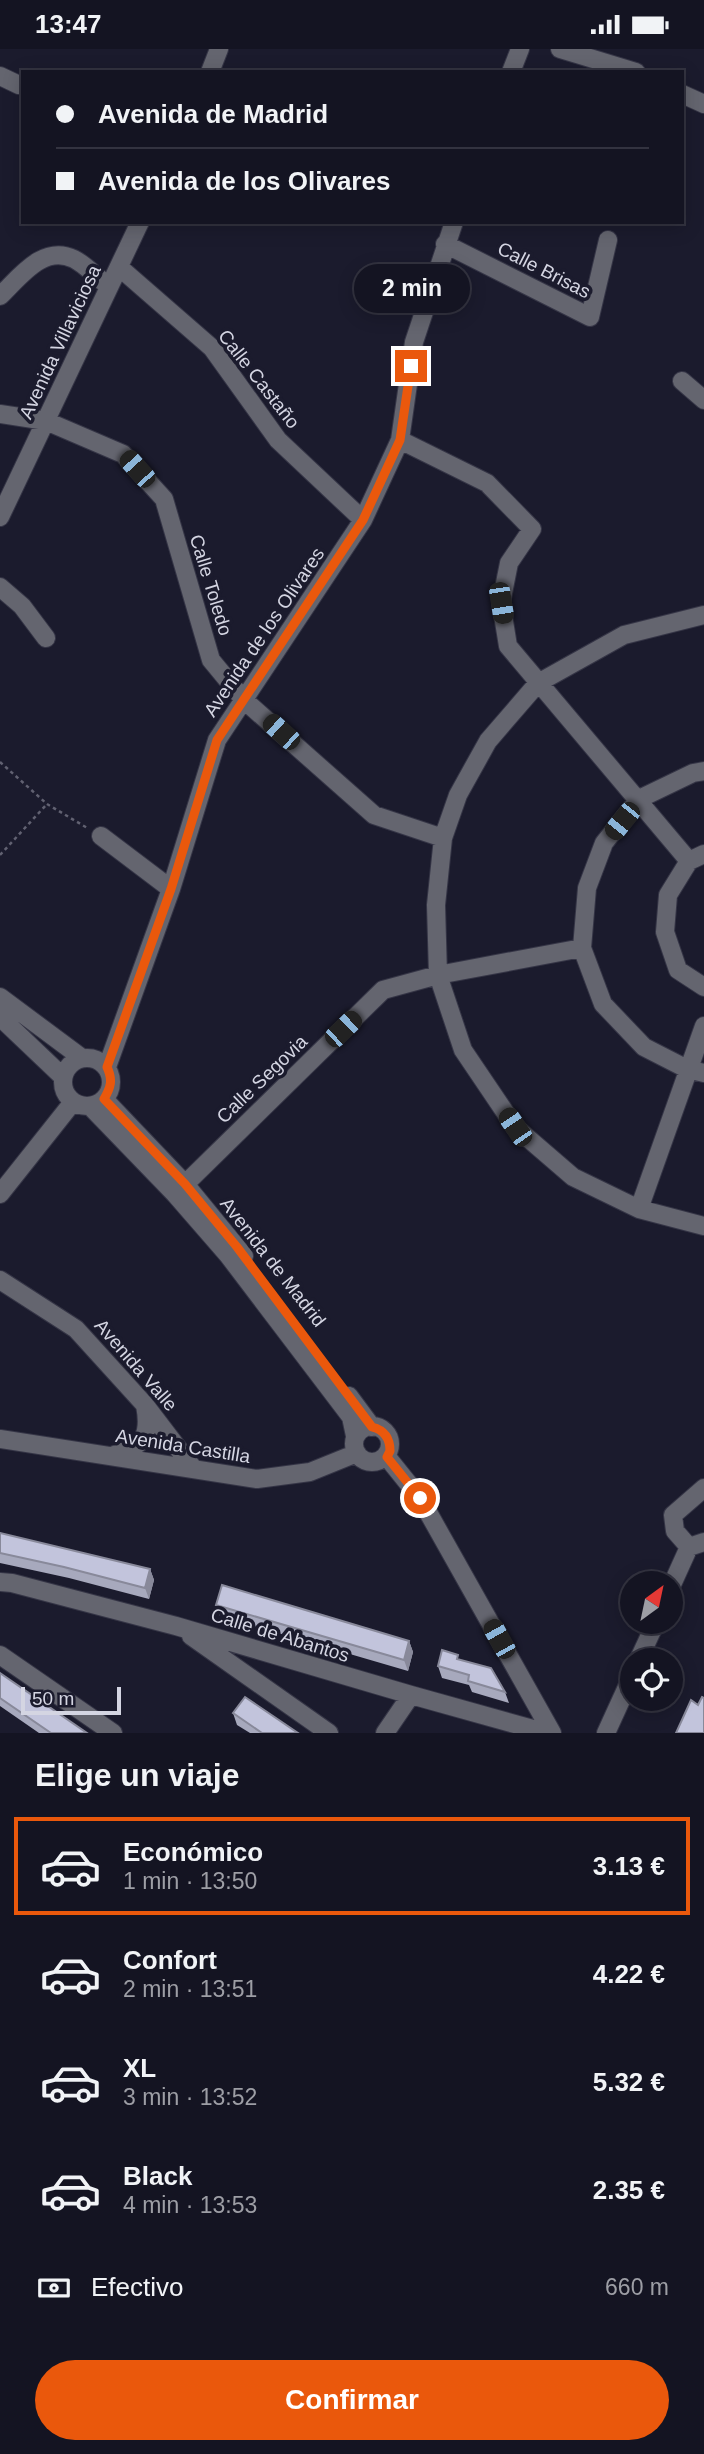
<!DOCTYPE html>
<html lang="es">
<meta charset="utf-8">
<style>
:root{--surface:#141422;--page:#21212f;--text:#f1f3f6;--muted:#9d9ea5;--line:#333340;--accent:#ea580c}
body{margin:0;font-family:Arial,sans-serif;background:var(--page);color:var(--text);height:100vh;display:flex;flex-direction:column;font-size:26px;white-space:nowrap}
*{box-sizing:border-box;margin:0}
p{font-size:23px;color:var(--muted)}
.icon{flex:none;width:38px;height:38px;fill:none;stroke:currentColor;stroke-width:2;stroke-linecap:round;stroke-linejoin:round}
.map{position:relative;height:1684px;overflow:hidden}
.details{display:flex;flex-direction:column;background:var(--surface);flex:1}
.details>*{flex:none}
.guide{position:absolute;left:21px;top:21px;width:663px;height:154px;border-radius:0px;box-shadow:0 4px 18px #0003,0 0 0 2px var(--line);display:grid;align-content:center;height:154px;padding:0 35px;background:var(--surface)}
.needle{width:46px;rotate:33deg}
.fabs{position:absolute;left:620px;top:1522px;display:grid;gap:14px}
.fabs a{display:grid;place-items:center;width:63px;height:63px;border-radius:50%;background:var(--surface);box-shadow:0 4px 18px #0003,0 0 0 2px var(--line);font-size:35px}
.scale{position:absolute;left:21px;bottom:18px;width:100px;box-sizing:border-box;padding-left:7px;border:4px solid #d4d5e2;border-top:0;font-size:19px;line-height:24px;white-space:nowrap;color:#d4d5e2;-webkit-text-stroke:5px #1b1b2d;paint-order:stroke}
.end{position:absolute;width:32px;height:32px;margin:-16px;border:9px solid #ea580c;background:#fff;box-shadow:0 0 0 4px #fff}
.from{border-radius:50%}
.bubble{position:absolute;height:49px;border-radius:24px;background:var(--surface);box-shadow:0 4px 18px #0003,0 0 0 2px var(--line);font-size:23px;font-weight:600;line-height:49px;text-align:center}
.car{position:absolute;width:21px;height:42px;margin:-21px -10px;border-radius:9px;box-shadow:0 0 5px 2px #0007;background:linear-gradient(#222 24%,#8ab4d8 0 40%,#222 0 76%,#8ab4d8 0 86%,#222 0)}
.guide b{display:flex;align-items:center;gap:24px;height:66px;font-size:26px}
.guide b+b{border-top:2px solid var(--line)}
.guide i{width:18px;height:18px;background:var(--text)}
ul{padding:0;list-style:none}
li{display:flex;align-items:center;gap:21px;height:98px;margin:0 14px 10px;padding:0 21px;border:4px solid transparent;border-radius:0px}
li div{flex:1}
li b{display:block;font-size:26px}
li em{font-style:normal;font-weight:600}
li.on{border-color:var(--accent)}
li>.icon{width:63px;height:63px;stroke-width:1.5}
h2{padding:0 35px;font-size:32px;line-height:84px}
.pay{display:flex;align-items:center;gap:18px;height:77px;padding:0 35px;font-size:26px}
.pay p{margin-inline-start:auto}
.cta{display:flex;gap:14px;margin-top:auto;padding:14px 35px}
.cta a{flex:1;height:80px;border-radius:42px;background:var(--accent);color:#fff;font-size:28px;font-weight:600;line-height:80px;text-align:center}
.status{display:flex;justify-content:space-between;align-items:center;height:49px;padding:0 35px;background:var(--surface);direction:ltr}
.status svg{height:19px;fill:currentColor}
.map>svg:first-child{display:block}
</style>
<div class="status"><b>13:47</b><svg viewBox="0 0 49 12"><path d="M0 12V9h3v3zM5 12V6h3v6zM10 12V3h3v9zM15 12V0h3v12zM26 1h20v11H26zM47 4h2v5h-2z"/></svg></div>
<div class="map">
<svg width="704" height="1684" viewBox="0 0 704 1684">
<rect width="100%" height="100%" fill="#1b1b2d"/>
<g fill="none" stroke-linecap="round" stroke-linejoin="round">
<defs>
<path id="minor" d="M560 0 636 23
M210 23 219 0
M511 23 520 0
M0 27 19 36
M682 45 704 55
M445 195 590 268 608 191
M119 218 212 299 278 391 363 471
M0 247C20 228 43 195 74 210 86 216 97 229 109 237
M682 332 704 351
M0 365 46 372 123 405 164 450 211 611 244 651 374 766 443 789
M400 391 487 434 532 480 509 514 501 554 508 597 689 812
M0 468 140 173
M0 538 22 557 46 589
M704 566 624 586 538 634 488 692 458 746 443 789 436 856 438 926 463 1001 515 1078 573 1128 639 1160 704 1177
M704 722 693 724 639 750 604 794 587 839 582 899 603 955 644 998 687 1020 704 1024
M101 787 171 840
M704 805 689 812 668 846 665 883 678 921 704 938
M0 948 82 1009
M0 968 63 1028
M63 1033a24 24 0 1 1 48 0a24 24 0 1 1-48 0Z
M107 1018 171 840 217 691 363 471 400 391 414 293 454 173
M104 1050 185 1135 244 1207
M90 1057 175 1145 228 1206 351 1368 355 1387
M0 1145 73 1053
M175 1145 383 941 438 926 582 899
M639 1160 704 977
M0 1231 76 1280 145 1356 193 1419
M349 1347 372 1378
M354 1395a18 18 0 1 1 36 0a18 18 0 1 1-36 0Z
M0 1390 257 1430 310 1423 357 1404
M114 1406C143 1397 151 1388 145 1356
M387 1408 420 1449 552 1684
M689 1498 675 1482 673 1466 704 1439
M0 1533 12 1534 176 1577 411 1646 547 1684
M670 1540 689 1498 704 1493
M191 1587 329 1684
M0 1606 113 1684
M638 1612 656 1573
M385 1684 411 1646
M606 1684 632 1627"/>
</defs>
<!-- minor casing -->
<use href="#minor" stroke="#353546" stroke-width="20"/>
<!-- path -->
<path stroke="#616171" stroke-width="2.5" stroke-dasharray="3.5 3.5" stroke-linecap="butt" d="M0 713 47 755 89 780
M0 806 47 755"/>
<!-- minor -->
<use href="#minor" stroke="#64656f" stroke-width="18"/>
</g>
<!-- wall -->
<path fill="#a7a9bd" d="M0 1484 150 1520 154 1531 149 1550 69 1529 0 1514Z
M216 1556 409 1592 413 1603 408 1622 220 1567Z
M460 1611 505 1643 509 1654 472 1643 469 1636 442 1629 438 1617Z
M0 1624 87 1684H39L0 1657Z
M233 1664 298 1684H250L237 1676Z"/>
<!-- shaded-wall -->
<path fill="#88899a" d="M150 1520 154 1531 149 1550 145 1539Z
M409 1592 413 1603 408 1622 404 1611Z"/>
<!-- building -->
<path fill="#c2c4dc" stroke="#88899a" stroke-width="2" d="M0 1484 150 1520 145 1539 64 1518 0 1504Z
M222 1536 409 1592 404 1611 216 1556Z
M442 1601 458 1606 457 1610 491 1619 505 1643 468 1632 469 1626 438 1617Z
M0 1624 87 1684H51L0 1649Z
M245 1648 298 1684H262L233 1664Z
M702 1648 704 1649V1684H676L691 1651 698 1656Z"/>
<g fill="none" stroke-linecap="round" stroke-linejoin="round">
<!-- route -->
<path stroke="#ea580c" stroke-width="9" d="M411 317 400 391 363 471 217 691 171 840 107 1018C113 1031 111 1038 104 1050L185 1135 237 1198 372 1378C384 1381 390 1389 390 1402L387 1408 420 1449"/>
</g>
<g text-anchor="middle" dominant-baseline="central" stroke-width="7" stroke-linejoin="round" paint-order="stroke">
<!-- street labels -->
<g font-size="19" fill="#d4d5e2" stroke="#1b1b2d">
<text transform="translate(544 221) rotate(27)">Calle Brisas</text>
<text transform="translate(60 293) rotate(-65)">Avenida Villaviciosa</text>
<text transform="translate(259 330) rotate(52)">Calle Castaño</text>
<text transform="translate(211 536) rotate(73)">Calle Toledo</text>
<text transform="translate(264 583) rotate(-56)">Avenida de los Olivares</text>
<text transform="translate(262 1030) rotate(-44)">Calle Segovia</text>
<text transform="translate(273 1213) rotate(52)">Avenida de Madrid</text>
<text transform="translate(136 1316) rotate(49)">Avenida Valle</text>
<text transform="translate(183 1397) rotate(9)">Avenida Castilla</text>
<text transform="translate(280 1586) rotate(17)">Calle de Abantos</text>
</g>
</g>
</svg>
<div class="fabs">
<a><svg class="needle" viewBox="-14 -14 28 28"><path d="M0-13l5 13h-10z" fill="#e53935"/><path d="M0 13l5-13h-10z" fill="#9d9ea5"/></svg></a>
<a><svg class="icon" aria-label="locate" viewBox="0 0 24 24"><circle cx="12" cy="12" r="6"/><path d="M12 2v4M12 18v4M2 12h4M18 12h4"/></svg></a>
</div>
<div class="scale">50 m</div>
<i class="end from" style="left:420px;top:1449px"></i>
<i class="end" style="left:411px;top:317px"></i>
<div class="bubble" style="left:354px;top:215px;width:116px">2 min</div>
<i class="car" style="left:137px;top:420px;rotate:318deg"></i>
<i class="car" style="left:501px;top:554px;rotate:171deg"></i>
<i class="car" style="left:281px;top:683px;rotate:312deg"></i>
<i class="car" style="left:622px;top:772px;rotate:219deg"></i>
<i class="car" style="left:343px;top:980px;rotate:46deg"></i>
<i class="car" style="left:515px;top:1078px;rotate:326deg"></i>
<i class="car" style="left:499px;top:1590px;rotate:331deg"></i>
<div class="guide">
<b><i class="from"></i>Avenida de Madrid</b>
<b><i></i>Avenida de los Olivares</b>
</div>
</div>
<section class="details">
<h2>Elige un viaje</h2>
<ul>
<li class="on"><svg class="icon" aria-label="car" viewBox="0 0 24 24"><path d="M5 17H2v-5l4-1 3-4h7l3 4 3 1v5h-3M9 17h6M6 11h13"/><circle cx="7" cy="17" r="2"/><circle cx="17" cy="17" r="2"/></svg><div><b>Económico</b><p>1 min · 13:50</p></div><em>3.13 €</em></li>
<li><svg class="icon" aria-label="car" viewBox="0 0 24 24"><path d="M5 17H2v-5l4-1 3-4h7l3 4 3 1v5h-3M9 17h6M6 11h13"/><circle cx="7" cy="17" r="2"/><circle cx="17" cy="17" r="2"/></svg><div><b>Confort</b><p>2 min · 13:51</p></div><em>4.22 €</em></li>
<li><svg class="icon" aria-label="car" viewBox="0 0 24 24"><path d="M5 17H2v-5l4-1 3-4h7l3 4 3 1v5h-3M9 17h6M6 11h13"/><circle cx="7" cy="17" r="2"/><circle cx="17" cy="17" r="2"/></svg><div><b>XL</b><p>3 min · 13:52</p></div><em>5.32 €</em></li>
<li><svg class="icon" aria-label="car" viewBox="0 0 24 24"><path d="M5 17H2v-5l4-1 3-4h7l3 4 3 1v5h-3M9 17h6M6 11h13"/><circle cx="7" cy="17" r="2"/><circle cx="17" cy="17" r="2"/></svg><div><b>Black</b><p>4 min · 13:53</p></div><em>2.35 €</em></li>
</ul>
<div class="pay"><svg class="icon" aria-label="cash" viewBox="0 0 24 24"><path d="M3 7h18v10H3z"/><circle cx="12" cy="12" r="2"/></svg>Efectivo<p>660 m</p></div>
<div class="cta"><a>Confirmar</a></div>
</section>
